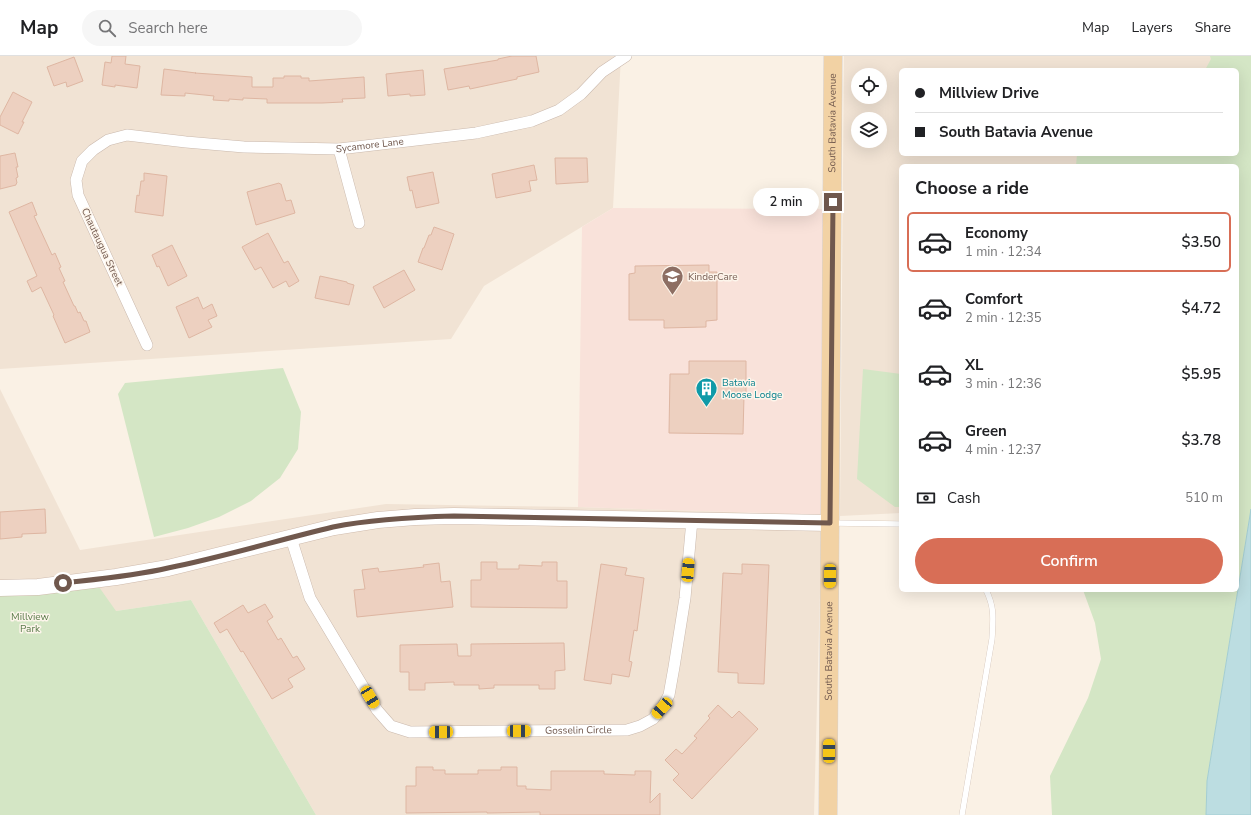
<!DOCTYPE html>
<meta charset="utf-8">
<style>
:root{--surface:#fff;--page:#f6f6f6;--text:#202124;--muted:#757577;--line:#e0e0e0;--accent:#d86e56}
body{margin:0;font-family:"Nunito Sans",sans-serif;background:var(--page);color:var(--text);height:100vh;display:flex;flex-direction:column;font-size:15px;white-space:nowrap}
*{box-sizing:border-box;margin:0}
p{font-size:13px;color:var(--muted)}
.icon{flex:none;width:22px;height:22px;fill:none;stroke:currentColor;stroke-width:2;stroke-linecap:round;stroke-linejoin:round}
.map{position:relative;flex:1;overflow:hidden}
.drawer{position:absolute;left:899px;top:108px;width:340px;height:428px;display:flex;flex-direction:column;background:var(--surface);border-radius:6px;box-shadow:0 4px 16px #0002}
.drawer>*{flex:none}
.banner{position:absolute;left:899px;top:12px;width:340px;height:88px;border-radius:6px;box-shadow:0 4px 16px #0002;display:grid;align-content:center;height:88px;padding:0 16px;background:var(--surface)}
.buttons{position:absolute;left:851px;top:12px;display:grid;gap:8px}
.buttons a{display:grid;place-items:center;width:36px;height:36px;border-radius:50%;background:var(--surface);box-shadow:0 4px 16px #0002;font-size:20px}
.end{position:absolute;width:18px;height:18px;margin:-9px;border:5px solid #70584d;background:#fff;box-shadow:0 0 0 2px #fff}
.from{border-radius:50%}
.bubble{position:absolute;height:28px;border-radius:14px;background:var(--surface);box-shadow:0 4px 16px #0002;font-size:13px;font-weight:600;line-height:28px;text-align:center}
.car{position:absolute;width:12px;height:24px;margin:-12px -6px;border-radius:5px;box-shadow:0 0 3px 1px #0007;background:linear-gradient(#f5c518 24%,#345 0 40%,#f5c518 0 76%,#345 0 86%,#f5c518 0)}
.banner b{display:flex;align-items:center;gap:14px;height:38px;font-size:15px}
.banner b+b{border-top:1px solid var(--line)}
.banner i{width:10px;height:10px;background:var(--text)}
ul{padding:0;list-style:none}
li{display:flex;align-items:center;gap:12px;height:60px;margin:0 8px 6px;padding:0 8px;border:2px solid transparent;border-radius:6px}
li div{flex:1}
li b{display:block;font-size:15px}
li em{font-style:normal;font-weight:600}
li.selected{border-color:var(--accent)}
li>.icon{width:36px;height:36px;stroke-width:1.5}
h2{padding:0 16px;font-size:18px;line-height:48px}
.pay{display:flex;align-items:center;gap:10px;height:44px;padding:0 16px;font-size:15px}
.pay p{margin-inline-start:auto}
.button{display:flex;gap:8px;margin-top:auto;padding:8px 16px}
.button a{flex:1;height:46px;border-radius:24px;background:var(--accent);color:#fff;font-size:16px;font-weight:600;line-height:46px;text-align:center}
header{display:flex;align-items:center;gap:24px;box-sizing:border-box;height:56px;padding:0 20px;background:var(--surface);border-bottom:1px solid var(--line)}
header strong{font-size:19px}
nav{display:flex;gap:22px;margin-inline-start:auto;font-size:14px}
.search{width:280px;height:36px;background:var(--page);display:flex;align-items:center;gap:10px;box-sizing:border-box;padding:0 14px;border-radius:22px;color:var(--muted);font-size:15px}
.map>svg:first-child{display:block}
</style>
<header>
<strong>Map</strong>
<div class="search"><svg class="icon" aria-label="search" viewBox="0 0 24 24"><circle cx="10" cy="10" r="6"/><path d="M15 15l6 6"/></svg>Search here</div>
<nav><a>Map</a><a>Layers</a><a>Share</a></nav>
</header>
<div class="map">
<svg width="1251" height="759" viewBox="0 0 1251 759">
<rect width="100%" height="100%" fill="#faf1e5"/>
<!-- residential -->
<path fill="#f1e3d4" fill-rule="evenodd" d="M0 0H621L613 152 484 230 451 283 0 313Z
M844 0H1251L1237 110H901V457L840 460ZM901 14H1237V98H901ZM858 19H880V41H858ZM858 63H880V85H858Z
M0 333 80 494 386 448 578 451 822 459 814 759H316L191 544 116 555 0 537Z"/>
<!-- commercial -->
<path fill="#f9e2da" d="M613 152 828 153 822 459 578 451 582 171Z"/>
<!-- green -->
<path fill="#d4e6c5" d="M1210 0H1251V453L1207 725 1206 759H1052L1050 720 1088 642 1101 603 1095 567 1083 534H1237V110H1076L1077 98H1237V14H1205L1211 3Z
M283 312 301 356 298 393 280 422 251 445 219 461 188 472 154 481 118 338 125 327Z
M863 313 901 318V451H895L857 423Z
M99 531 116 555 191 544 316 759H0V537L12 538Z"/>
<!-- water -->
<path fill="#bcdde1" stroke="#a3cdd2" d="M1251 453V759H1206L1207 725Z"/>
<!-- building -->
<path fill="#edd0c0" stroke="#deb6a2" d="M112 0H126L125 8 140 10 137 32 115 29V31L102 29 105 6 111 7Z
M512 0H536L539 16 517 21V23L484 30 470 33 469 30 448 34 444 13 498 4V3Z
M74 1 83 25 67 31 66 26 54 30 47 11Z
M164 13 196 17H195L252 21V31H273V22H284V20H301V22H309V25L364 21 365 42 342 43 343 46 322 47H267V43L243 42V44L229 43V45L213 44 214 40 185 37V40L161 39Z
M423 14 425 39 410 40V38L388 40 386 18Z
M13 36 32 46 22 66H24L18 78 0 69V61Z
M15 97 18 111H16L18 121 16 122 17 127 16 128V129L0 133V100Z
M555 102H587L588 126 556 128Z
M534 109 537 124 529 125 531 135 496 142 492 118Z
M433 116 439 147 416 152 412 134 410 135 407 121Z
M144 117 167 120 163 160 135 156 137 139 139 140 141 125H144Z
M279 127 280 128H281L286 145 291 144 295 157 256 169 247 136Z
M32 146 37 159 34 160 52 199 55 197 61 211 59 212 65 225 63 226 74 250H75L78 257 80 256 84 265H86L90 276 65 287 53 260 54 259 41 231 32 236 27 225 37 220 9 156Z
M434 171 454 178 442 214 418 206 423 192H424L429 179H431Z
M268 177 284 207 288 205 299 225 289 231 286 225 273 232 261 211 255 214 242 191Z
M172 189 187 220 168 230 159 210 157 211 152 199Z
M709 209V216H717V264L706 265V271L664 272V264H629V218L635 217V210Z
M404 214 415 234 384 252 373 231Z
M320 220 347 226V227L354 229 349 249 315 242Z
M198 241 203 253 212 248 217 260 208 264 212 271 189 282 176 251Z
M689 305H746V341L744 340 743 378 669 377 670 318H689Z
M45 453 46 477 22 478V481L0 483V456Z
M481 506H497V513H519V509L542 510V506H557V525H567V552L471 551V524H481Z
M439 507 441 526 450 525 453 551 357 561 354 534 365 533 362 514 378 512 379 516 424 511 423 509Z
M601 508 627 512 625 519 644 522 637 575 634 574 629 605 632 606 629 621 612 618 611 628 584 624Z
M742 508 769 509 764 628 738 627V617L718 616 723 517 742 518Z
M265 548 273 561 267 565 278 584 281 582 293 602 297 600 305 613 288 623 293 631 272 643 243 595 241 596 227 573 220 577 214 567 243 549 248 557Z
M564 587 565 614 555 615V633H539V629H494V632L479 633V629H454V626L425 627V634H409V616H400V589L457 588 458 600H471V588Z
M718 649 732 662 739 655 758 673 692 743 673 724 679 718 665 704 676 693 682 698 697 682 694 680 710 662 708 660Z
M416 711H433V714H445V718H478V714H501V711H517V730H526V733L551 734V715H604V718L635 719V715H651L650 747 660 737V759H540V756L487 757V756L406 757V730H416Z"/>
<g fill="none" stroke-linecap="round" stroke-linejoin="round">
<defs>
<path id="lane" d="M832 467 901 468
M962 759 992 583C993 564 995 552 986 534"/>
<g id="street">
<path d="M339 93 359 167"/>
<path id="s1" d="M147 289 78 139 76 124 82 105 93 94 108 84 127 79 186 86 244 91 339 93 476 77 532 65 559 54 581 38 602 16 626 0"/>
<path id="s2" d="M291 482 310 542 377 654 391 670 410 676 627 674 640 670 653 663 662 652 669 639 674 611 685 542 692 464"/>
</g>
<path id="secondary" d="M0 532 38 531 116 521 168 512 334 471 378 464 415 461 454 460 830 467"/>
<g id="primary">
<path id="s3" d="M828 759 833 0"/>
</g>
</defs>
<!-- lane casing -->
<use href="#lane" stroke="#cab9ad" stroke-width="6"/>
<!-- street casing -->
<use href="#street" stroke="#cab9ad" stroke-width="12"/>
<!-- secondary casing -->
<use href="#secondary" stroke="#cfbbad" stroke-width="17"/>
<!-- primary casing -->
<use href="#primary" stroke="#d7d0cd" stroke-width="19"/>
<!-- lane -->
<use href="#lane" stroke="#fff" stroke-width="5.5"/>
<!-- street -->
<use href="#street" stroke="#fff" stroke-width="11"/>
<!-- secondary -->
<use href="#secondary" stroke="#fff" stroke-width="16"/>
<!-- primary -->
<use href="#primary" stroke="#f2d2a4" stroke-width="18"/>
</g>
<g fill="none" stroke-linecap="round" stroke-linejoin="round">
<!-- route -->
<path stroke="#70584d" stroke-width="5" d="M63 527C99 523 134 520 168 512 224 501 278 484 333 471 373 463 414 461 454 460L830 467 833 146"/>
</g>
<!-- icons -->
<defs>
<symbol id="school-pin" viewBox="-11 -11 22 30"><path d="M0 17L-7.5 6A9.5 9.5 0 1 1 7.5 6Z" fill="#8d6e63" stroke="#fdf5eb"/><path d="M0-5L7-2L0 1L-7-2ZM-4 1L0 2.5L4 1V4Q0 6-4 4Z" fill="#fff"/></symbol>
<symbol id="building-pin" viewBox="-11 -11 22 30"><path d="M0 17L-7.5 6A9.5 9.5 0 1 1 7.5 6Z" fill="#0f9aa8" stroke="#fdf5eb"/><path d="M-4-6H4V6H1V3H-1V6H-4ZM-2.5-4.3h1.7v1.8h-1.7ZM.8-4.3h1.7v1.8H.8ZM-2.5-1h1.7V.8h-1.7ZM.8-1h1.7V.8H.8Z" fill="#fff"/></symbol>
</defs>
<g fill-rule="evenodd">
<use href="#school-pin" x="660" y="208" width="25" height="34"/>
<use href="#building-pin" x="694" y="320" width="25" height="34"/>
</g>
<g text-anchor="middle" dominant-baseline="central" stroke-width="3" stroke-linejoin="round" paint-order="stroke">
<!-- street labels -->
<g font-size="10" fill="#70584d" stroke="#fdf5eb">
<text stroke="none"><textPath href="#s3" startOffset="692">South Batavia Avenue</textPath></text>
<text stroke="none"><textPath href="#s1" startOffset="497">Sycamore Lane</textPath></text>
<text transform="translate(102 191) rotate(65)">Chautaugua Street</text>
<text stroke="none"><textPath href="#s3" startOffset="164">South Batavia Avenue</textPath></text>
<text stroke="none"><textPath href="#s2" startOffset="403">Gosselin Circle</textPath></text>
</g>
<!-- education labels -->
<g font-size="10" fill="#785e54" stroke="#fdf5eb" text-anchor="start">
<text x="688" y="221">KinderCare</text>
</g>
<!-- culture labels -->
<g font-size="10" fill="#0d838f" stroke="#fdf5eb" text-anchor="start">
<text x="722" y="327">Batavia<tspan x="722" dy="12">Moose Lodge</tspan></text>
</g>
<!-- park labels -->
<g font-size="10" fill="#597a49" stroke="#fdf5eb">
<text x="30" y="561">Millview<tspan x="30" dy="12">Park</tspan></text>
</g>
</g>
</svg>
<div class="buttons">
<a><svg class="icon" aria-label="locate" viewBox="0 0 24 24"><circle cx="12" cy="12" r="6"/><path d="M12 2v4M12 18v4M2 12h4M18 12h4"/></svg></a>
<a><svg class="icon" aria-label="layers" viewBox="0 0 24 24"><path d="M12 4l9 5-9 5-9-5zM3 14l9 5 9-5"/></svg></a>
</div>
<i class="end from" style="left:63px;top:527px"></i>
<i class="end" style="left:833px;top:146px"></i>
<div class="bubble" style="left:753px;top:132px;width:66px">2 min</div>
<i class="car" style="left:688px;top:514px;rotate:5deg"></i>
<i class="car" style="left:830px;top:520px;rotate:181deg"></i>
<i class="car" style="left:370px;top:641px;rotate:149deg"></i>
<i class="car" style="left:662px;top:652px;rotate:222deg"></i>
<i class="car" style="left:519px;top:675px;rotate:90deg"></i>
<i class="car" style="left:441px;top:676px;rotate:269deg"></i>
<i class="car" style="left:829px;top:695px;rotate:0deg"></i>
<div class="banner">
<b><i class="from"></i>Millview Drive</b>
<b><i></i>South Batavia Avenue</b>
</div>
<section class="drawer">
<h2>Choose a ride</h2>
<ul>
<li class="selected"><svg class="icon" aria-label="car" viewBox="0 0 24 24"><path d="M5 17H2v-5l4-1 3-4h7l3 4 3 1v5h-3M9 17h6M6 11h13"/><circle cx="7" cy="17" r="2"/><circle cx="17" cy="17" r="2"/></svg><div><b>Economy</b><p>1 min · 12:34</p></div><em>$3.50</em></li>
<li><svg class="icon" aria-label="car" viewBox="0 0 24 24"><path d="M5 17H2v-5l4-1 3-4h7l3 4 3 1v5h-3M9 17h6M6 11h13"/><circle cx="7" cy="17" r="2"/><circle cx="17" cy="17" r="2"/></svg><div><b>Comfort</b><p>2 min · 12:35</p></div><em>$4.72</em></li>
<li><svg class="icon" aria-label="car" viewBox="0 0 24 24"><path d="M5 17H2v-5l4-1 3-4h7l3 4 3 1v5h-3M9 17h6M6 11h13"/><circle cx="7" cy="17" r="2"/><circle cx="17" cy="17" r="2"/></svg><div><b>XL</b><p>3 min · 12:36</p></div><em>$5.95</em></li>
<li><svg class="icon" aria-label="car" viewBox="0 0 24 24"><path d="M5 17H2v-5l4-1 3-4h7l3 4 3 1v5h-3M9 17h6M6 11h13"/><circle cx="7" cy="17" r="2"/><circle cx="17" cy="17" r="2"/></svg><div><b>Green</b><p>4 min · 12:37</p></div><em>$3.78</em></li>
</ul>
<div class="pay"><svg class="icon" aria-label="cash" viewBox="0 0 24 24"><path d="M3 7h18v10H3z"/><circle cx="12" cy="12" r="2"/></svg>Cash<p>510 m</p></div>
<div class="button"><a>Confirm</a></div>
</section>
</div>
